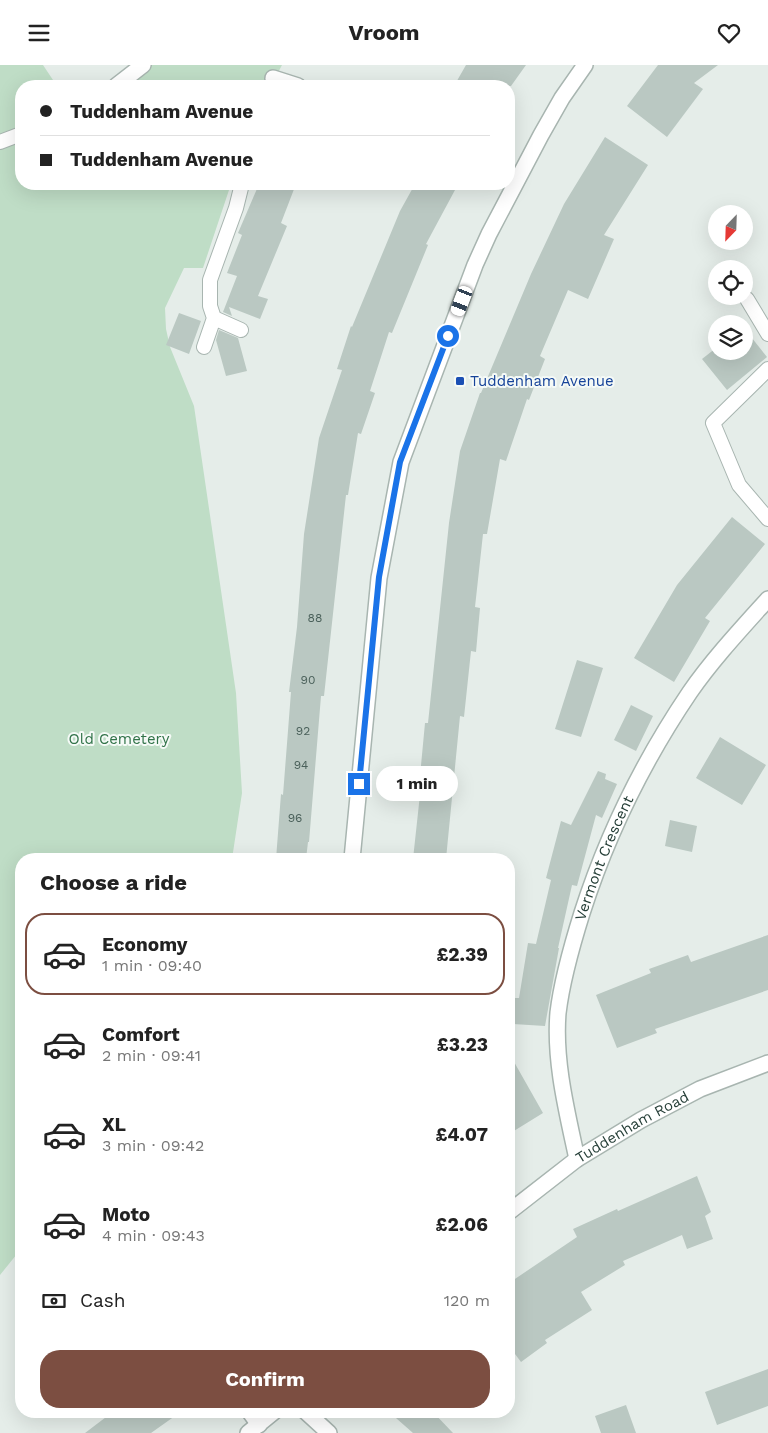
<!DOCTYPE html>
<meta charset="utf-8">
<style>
:root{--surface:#fff;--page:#f6f6f6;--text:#222;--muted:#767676;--line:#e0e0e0;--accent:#7c4e41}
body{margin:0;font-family:"Work Sans",sans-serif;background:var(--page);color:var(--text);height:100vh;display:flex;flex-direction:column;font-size:19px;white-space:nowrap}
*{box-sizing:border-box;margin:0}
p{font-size:16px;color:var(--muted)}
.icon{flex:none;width:28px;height:28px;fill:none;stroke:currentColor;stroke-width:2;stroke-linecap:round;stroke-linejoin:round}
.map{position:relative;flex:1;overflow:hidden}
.details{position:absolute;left:15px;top:788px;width:500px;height:565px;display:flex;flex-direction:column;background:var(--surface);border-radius:20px;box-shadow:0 5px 20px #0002}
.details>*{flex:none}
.guide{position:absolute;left:15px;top:15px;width:500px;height:110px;border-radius:20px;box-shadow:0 5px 20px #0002;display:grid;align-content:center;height:110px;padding:0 25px;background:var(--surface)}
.needle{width:32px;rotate:203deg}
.fabs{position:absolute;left:708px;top:140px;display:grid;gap:10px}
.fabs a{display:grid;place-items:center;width:45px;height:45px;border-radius:50%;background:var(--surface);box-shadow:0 5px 20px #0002;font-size:25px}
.end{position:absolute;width:22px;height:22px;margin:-11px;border:6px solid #1a73e8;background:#fff;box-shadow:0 0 0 2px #fff}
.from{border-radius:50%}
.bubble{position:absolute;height:35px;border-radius:18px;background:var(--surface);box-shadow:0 5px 20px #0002;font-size:16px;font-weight:700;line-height:35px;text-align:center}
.car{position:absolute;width:15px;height:30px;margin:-15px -8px;border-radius:6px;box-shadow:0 0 4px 1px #0007;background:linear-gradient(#fff 24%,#345 0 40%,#fff 0 76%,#345 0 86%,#fff 0)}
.guide b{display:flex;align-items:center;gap:18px;height:48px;font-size:19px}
.guide b+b{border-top:1px solid var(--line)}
.guide i{width:12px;height:12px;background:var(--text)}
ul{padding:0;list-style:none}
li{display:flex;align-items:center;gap:15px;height:82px;margin:0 10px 8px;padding:0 15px;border:2px solid transparent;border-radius:20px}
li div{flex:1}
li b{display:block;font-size:19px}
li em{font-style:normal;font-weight:700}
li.active{border-color:var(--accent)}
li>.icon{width:45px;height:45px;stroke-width:1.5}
h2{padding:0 25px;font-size:22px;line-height:60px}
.pay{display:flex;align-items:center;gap:12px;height:55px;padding:0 25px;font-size:19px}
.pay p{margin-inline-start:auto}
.cta{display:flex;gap:10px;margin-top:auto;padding:10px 25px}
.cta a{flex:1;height:58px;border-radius:20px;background:var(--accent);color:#fff;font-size:20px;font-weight:700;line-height:58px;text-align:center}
header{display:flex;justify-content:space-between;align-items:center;height:65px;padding:0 25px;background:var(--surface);font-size:22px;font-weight:700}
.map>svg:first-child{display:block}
</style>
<header><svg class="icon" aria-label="menu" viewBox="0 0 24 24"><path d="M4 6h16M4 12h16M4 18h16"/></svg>Vroom<svg class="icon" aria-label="heart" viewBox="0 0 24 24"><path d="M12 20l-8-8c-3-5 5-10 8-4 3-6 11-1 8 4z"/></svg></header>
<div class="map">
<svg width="768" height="1368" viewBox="0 0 768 1368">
<rect width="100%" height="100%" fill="#e5ede9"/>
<!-- green -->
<path fill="#bfddc6" d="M0 0H43L57 21H21V119H103L106 125 105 119H231L203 203H184L165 243 166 264 170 282 194 341 236 628 242 728 232 794H21V1184L0 1210Z
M143 0H282L271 21H116Z"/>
<!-- building -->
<path fill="#bac8c2" d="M466 0H526L511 21H454Z
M658 0H718L694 18 703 24 667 72 627 41Z
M605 72 648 100 604 170 614 174 588 234 568 225 540 291 545 294 529 335 527 334 506 396 500 394 487 469H483L475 542 480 543 476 587 471 586 464 652 460 651 446 794H413L422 711H420L425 658H428L449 458 460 386 480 328H481L531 209 564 139Z
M259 119H296L281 158 287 161 258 231 268 234 260 254 229 242 232 251 223 247 237 211 227 208 242 170 238 168Z
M415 119H443L455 125 426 179 428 180 392 268 389 267 370 326 375 328 361 369 358 368 348 430H346L324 631H321L309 777H308L306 794H276L281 729 283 730 291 627H289L297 562 304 469 319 373 342 305 337 304 351 261 352 262 400 146Z
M179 248 201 256 189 289 166 280Z
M744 263 767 292 727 325 702 294 716 283V286H744Z
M219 265 238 273 247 306 226 311 216 275Z
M732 452 765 479 705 553 710 556 674 617 634 593 677 520Z
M577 595 603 603 581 672 555 664Z
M631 640 653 651 636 686 614 675Z
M720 672 766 700 742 740 696 713Z
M598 706 606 709 605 714 617 719 602 753 596 750 577 821 572 820 558 883H559L545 961 513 959 514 933H519L528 878 536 879 551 815 546 813 561 756 571 760Z
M670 755 697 761 692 787 665 781Z
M768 870V925L655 964 657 968 617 983 596 930 651 908 649 904 688 890 691 897Z
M509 988 543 1048 509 1069Z
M697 1111 711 1147 705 1151 713 1174 687 1184 682 1170 623 1196 625 1200 581 1227 592 1245 545 1275 547 1278 521 1297 509 1281V1218L577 1172 573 1164 617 1144 618 1146Z
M768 1304V1341L717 1360 705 1327Z
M626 1340 636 1368H601L595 1351Z
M114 1346H182L151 1368H85Z
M388 1346H432L453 1368H413Z"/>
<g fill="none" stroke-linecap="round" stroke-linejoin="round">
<defs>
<path id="service" d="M0 77 21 69
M747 234 768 269
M214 253 210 241V215L236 143 242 119
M204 282 214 253 241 265
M768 304 713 358 739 420 768 454"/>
<g id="minor">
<path d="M273 13 298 21"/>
<path d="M116 21 143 0"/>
<path d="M352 794 379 513 401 397 475 200 489 169 541 70 562 33 585 0"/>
<path id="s1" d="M577 1094C567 1047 554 996 558 948 562 914 572 880 582 848 607 770 644 695 690 627 713 594 741 564 768 534"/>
<path d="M249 1346 259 1360"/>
<path d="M305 1346 329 1368"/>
</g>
<g id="tertiary">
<path id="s2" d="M509 1147 577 1094 641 1055 700 1024 768 998"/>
<path d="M248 1368 275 1346"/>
</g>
</defs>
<!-- service casing -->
<use href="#service" stroke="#a8b5b0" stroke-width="16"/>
<!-- minor casing -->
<use href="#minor" stroke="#a8b5b0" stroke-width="18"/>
<!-- tertiary casing -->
<use href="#tertiary" stroke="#a8b5b0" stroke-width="18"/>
<!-- service -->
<use href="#service" stroke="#fff" stroke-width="14"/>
<!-- minor -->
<use href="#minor" stroke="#fff" stroke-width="15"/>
<!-- tertiary -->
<use href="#tertiary" stroke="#fff" stroke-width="15"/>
</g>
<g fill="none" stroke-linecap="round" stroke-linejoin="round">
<!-- route -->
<path stroke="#1a73e8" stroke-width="6" d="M359 719 379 512 400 397 448 271"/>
</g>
<!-- markers -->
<rect fill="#1a4fb4" stroke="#f5faf7" stroke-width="2" x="455" y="311" width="10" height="10" rx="2.5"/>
<g text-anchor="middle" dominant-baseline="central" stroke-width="4" stroke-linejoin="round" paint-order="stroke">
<!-- number labels -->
<g font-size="12" fill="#4a605a">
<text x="315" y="553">88</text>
<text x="308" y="615">90</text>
<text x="303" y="666">92</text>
<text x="301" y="700">94</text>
<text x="295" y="753">96</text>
</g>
<!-- transit labels -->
<g font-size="15" fill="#164399" stroke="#f5faf7" text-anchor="start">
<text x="470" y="316">Tuddenham Avenue</text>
</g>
<!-- park labels -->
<g font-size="15" fill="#317349" stroke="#f5faf7">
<text x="119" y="674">Old Cemetery</text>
</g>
<!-- street labels -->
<g font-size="15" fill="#253e37" stroke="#f5faf7">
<text stroke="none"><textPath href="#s1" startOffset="310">Vermont Crescent</textPath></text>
<text stroke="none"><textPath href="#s2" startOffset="150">Tuddenham Road</textPath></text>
</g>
</g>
</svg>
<div class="fabs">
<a><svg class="needle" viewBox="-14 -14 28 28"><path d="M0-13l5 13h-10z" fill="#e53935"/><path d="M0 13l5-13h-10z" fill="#767676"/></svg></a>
<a><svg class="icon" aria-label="locate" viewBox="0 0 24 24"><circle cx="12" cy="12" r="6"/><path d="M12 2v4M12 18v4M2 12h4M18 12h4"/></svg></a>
<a><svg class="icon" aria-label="layers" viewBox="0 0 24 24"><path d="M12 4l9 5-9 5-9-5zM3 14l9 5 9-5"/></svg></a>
</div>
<i class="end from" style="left:448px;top:271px"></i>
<i class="end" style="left:359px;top:719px"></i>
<div class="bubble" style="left:376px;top:701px;width:82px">1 min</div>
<i class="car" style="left:462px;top:236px;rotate:201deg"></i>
<div class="guide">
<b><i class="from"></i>Tuddenham Avenue</b>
<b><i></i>Tuddenham Avenue</b>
</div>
<section class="details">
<h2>Choose a ride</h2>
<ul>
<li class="active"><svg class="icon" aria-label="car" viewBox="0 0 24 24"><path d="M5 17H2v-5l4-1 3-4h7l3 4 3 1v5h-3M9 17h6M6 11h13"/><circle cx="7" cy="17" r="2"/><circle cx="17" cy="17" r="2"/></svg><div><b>Economy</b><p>1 min · 09:40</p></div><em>£2.39</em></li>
<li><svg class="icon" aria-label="car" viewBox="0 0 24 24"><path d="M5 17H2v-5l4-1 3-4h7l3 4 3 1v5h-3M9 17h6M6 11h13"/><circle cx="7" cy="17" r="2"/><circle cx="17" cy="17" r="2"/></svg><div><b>Comfort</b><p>2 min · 09:41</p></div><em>£3.23</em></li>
<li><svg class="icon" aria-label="car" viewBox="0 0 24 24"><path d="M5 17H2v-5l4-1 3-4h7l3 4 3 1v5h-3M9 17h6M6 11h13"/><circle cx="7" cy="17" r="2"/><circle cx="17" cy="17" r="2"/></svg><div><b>XL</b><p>3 min · 09:42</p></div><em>£4.07</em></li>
<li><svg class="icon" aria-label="car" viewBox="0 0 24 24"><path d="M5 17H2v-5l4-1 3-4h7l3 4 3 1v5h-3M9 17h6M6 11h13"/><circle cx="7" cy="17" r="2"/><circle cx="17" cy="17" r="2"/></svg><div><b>Moto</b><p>4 min · 09:43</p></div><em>£2.06</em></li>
</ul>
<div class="pay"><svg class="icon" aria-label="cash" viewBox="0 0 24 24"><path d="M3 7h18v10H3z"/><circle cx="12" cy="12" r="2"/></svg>Cash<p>120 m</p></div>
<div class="cta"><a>Confirm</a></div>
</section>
</div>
